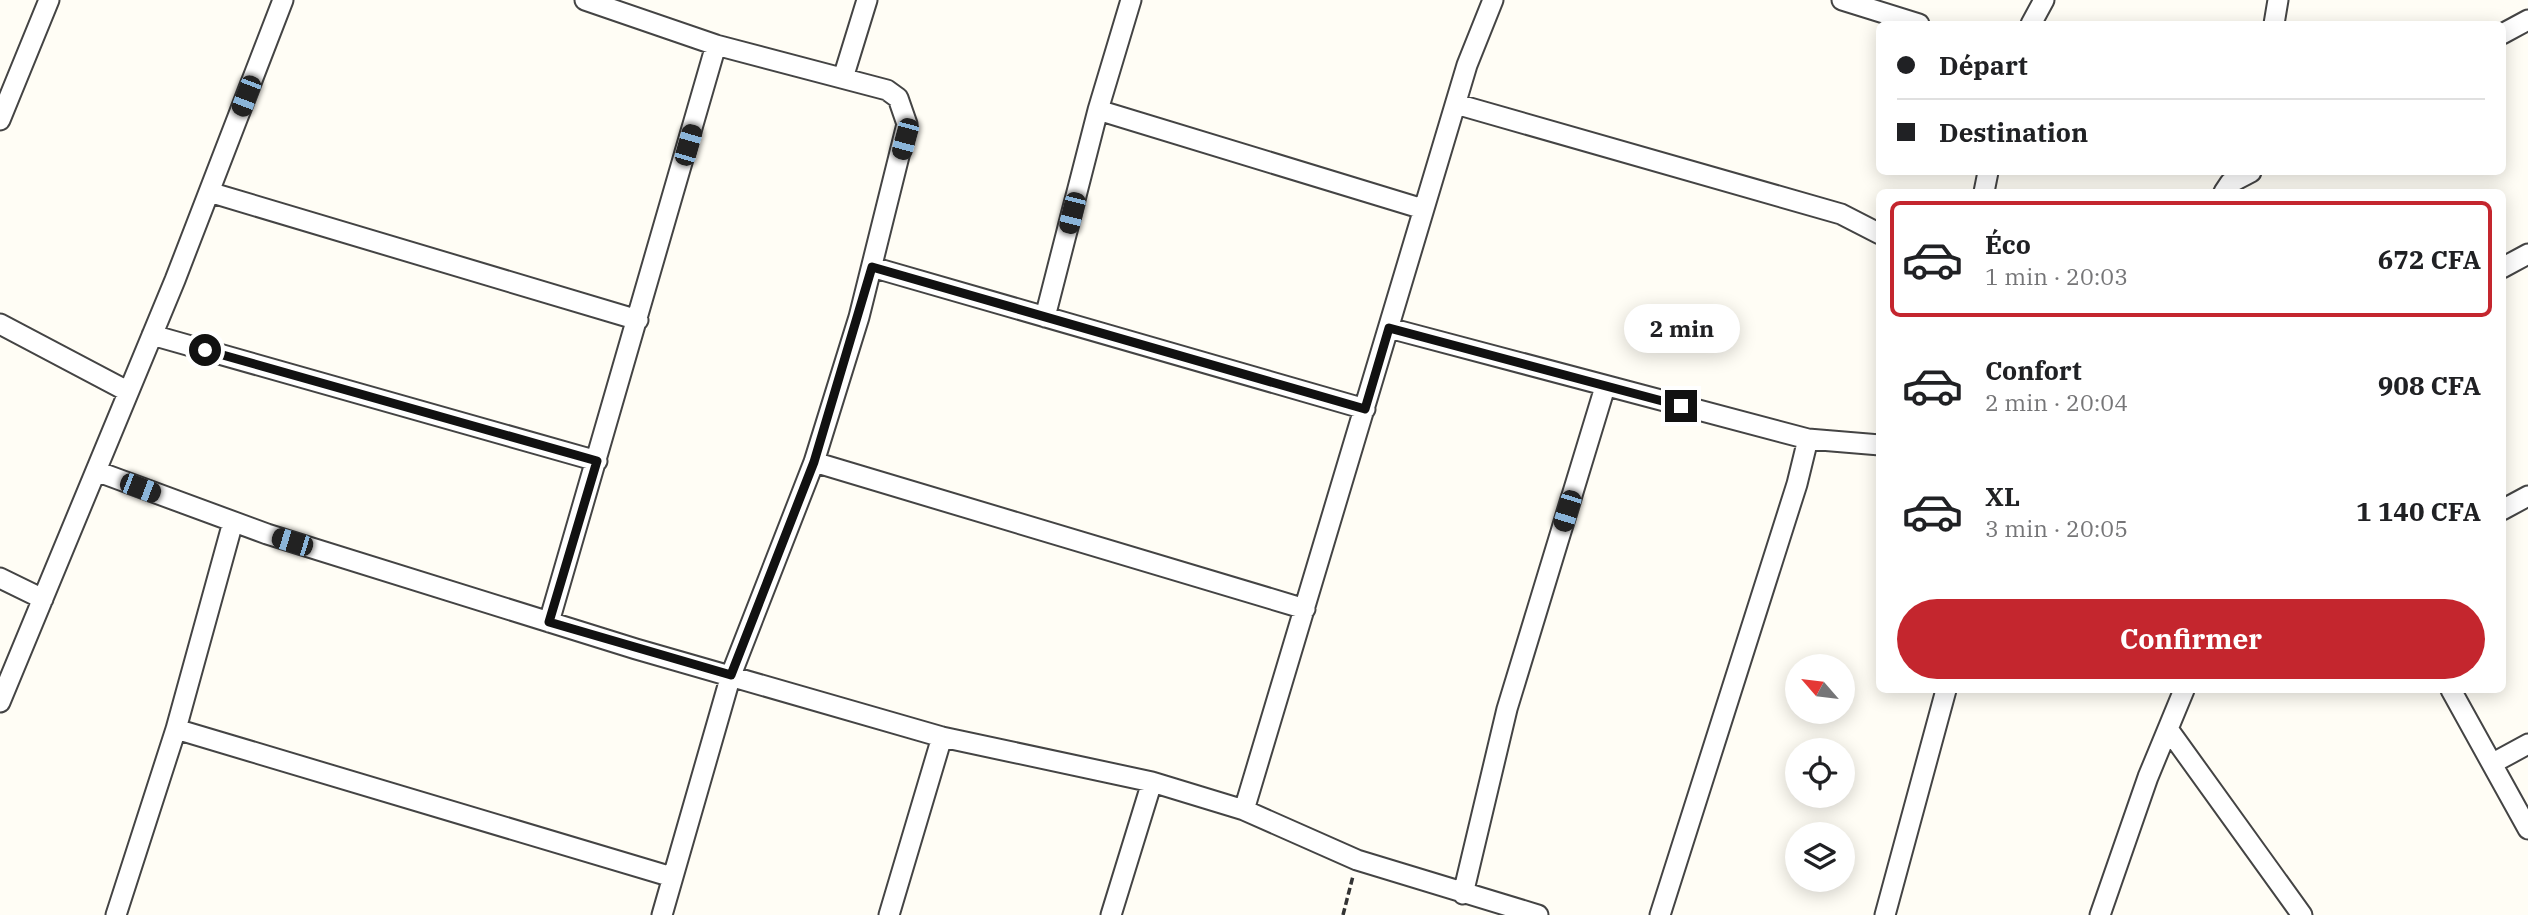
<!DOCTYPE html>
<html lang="fr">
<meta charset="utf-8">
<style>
:root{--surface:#fff;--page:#f2f2f2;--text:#202124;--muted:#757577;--line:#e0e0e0;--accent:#c4262e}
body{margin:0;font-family:"IBM Plex Serif",serif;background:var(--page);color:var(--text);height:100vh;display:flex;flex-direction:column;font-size:26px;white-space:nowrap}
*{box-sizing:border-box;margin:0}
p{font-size:23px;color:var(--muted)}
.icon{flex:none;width:38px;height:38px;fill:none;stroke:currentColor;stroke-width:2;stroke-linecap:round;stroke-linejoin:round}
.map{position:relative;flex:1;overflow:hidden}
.details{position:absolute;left:1876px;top:189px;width:630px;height:504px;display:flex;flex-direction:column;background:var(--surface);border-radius:10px;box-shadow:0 4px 18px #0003}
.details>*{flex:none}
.guide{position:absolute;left:1876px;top:21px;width:630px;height:154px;border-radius:10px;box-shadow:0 4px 18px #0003;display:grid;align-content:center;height:154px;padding:0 21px;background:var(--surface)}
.needle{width:46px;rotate:298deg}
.fabs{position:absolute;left:1785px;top:654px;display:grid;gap:14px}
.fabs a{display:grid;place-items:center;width:70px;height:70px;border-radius:50%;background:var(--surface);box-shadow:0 4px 18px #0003;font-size:35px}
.end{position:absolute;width:32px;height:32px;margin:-16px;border:9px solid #111;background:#fff;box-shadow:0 0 0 4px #fff}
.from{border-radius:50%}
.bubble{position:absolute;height:49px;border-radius:24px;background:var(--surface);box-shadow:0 4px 18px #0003;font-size:23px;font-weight:800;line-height:49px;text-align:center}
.car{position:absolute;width:21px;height:42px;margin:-21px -10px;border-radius:9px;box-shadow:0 0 5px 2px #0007;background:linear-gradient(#222 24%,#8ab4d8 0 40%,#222 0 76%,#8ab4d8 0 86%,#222 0)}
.guide b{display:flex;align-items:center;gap:24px;height:66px;font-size:26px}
.guide b+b{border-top:2px solid var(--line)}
.guide i{width:18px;height:18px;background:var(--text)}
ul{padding:12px 0 0;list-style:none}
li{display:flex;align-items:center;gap:21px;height:116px;margin:0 14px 10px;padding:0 7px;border:4px solid transparent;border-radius:10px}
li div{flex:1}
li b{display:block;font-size:26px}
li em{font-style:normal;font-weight:800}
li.current{border-color:var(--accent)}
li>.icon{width:63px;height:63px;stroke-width:1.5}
.action{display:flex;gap:14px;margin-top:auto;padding:14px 21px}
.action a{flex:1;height:80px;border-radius:42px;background:var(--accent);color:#fff;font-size:28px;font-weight:800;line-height:80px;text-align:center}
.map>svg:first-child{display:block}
</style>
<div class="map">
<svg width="2528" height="915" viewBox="0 0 2528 915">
<rect width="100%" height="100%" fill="#fffdf5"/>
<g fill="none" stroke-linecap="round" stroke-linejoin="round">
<defs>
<path id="minor" d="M585 0 716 45 887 90 898 98 907 124 859 317 814 462 731 675 662 915
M1842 0 1919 24
M2031 24 2044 0
M2274 24 2278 0
M2502 34 2528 20
M843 78 867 0
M1456 104 1841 214 1880 234
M1098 110 1423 209
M0 120 49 0
M209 192 638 320
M1984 192 1988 172
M2224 192 2230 183 2251 172
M872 267 1365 409
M2502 268 2528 254
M1045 317 1098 110 1131 0
M0 324 127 391
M1389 328 1808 439 1880 445
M152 335 597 461
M814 462 1305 609
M96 471 267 534 636 649 942 737 1152 782 1244 810 1357 860 1538 915
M2502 510 2528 496
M0 578 43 599
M549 622 716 45
M2451 690 2528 829
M0 702 175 280 283 0
M176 729 672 877
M2168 729 2302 915
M2493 763 2528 744
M1244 810 1467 65 1493 0
M1463 894 1507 709 1605 387
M116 915 176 729 233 522
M889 915 942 737
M1111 915 1152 782
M1660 915 1797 484 1808 439
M1885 915 1946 690
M2100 915 2148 777 2184 690"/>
</defs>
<!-- minor casing -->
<use href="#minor" stroke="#444" stroke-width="23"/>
<!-- path -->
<path stroke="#333" stroke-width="3.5" stroke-dasharray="7 3.5" stroke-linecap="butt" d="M1343 915 1353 876"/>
<!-- minor -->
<use href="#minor" stroke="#fff" stroke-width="19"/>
</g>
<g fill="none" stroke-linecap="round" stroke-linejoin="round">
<!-- route -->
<path stroke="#111" stroke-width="9" d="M205 350 597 461 549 622 731 675 814 462 872 267 1365 409 1389 328 1681 406"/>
</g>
</svg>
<div class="fabs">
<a><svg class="needle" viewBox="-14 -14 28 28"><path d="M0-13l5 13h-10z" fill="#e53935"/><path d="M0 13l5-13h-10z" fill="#757577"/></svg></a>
<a><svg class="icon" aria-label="locate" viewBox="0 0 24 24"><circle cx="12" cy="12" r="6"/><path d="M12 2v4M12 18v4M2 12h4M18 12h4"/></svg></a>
<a><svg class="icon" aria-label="layers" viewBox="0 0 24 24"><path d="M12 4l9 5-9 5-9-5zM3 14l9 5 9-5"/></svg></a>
</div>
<i class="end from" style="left:205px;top:350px"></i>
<i class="end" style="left:1681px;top:406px"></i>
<div class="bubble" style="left:1624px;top:304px;width:116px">2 min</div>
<i class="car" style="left:246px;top:96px;rotate:201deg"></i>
<i class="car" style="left:905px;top:139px;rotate:195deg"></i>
<i class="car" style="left:688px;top:145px;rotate:16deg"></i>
<i class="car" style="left:1072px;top:213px;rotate:194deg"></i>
<i class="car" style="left:140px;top:488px;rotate:111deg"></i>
<i class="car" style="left:1567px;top:511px;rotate:197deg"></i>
<i class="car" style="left:292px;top:542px;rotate:287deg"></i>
<div class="guide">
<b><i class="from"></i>Départ</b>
<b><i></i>Destination</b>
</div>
<section class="details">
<ul>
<li class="current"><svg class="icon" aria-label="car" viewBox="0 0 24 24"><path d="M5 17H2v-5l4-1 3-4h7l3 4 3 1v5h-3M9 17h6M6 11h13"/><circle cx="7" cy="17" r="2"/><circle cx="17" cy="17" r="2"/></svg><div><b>Éco</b><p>1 min · 20:03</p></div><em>672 CFA</em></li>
<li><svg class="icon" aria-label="car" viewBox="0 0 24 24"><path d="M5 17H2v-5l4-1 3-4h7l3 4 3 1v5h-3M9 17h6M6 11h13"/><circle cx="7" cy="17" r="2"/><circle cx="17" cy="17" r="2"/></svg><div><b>Confort</b><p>2 min · 20:04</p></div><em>908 CFA</em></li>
<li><svg class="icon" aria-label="car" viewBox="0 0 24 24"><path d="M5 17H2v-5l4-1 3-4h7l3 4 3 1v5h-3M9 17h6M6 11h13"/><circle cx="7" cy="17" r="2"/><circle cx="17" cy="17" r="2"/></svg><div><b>XL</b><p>3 min · 20:05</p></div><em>1 140 CFA</em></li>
</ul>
<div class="action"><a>Confirmer</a></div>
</section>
</div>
